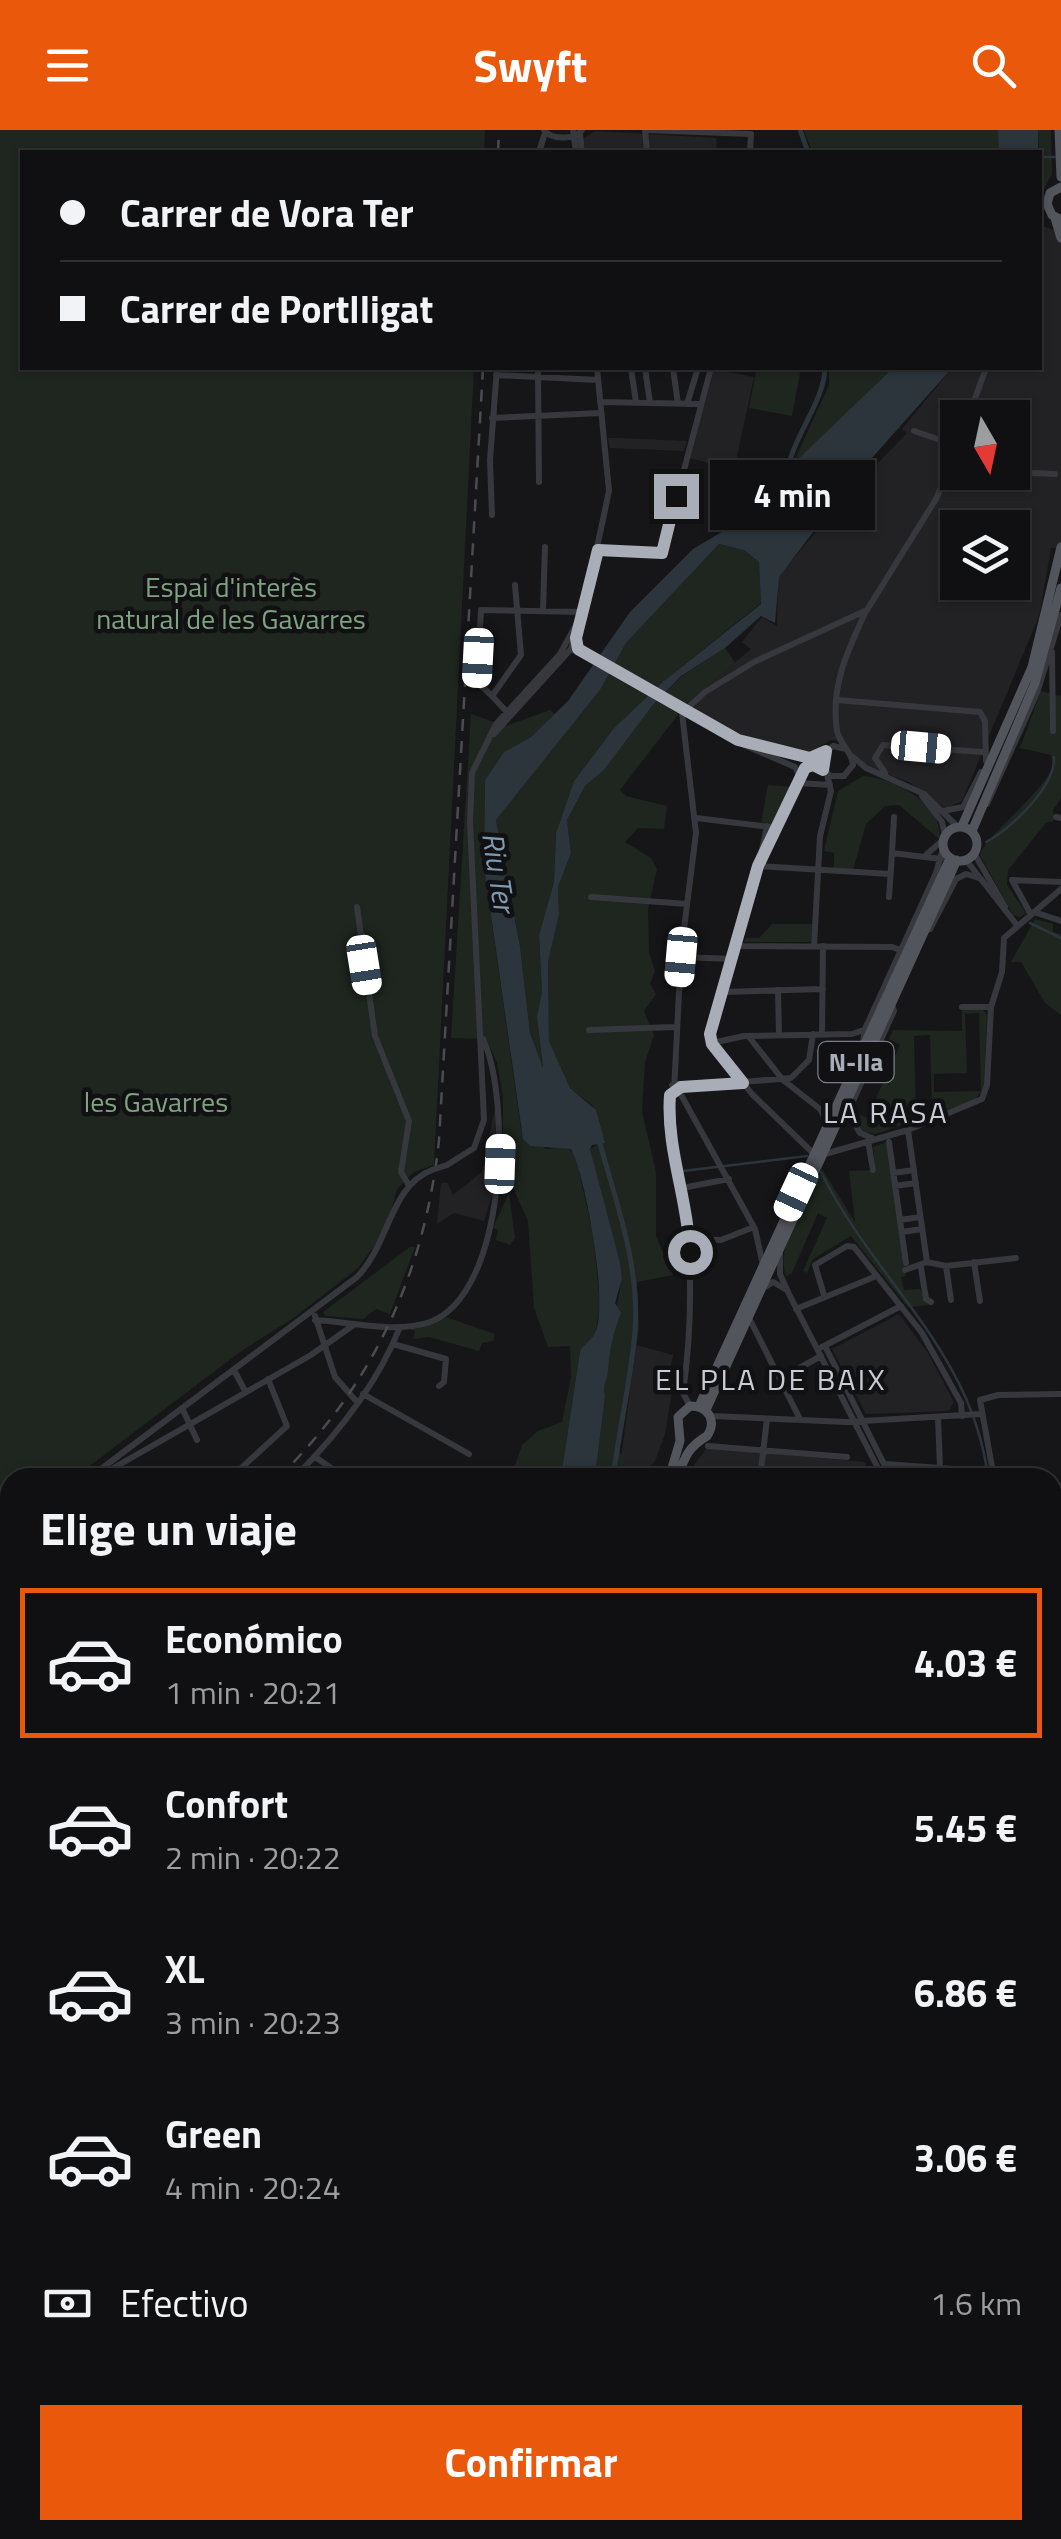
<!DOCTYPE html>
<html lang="es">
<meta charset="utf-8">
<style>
:root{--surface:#101012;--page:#19191b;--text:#f1f3f6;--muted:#9c9d9f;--line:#303032;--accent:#ea580c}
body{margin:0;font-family:"Titillium Web",sans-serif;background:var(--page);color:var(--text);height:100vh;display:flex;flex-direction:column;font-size:38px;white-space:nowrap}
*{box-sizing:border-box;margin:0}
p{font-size:32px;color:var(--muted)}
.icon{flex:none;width:55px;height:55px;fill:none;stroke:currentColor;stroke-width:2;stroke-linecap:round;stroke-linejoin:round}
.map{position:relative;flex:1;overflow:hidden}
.details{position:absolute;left:0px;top:1338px;width:1062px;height:1072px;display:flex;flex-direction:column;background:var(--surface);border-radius:30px 30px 0 0;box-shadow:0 2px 8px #0004,0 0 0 2px var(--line)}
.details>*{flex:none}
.guide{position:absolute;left:20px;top:20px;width:1022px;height:220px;border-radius:0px;box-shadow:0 2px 8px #0004,0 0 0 2px var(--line);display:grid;align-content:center;height:220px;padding:0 40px;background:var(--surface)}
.needle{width:65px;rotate:171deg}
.controls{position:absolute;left:940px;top:270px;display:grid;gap:20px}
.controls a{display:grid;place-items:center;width:90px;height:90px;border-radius:0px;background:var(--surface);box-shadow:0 2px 8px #0004,0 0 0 2px var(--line);font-size:50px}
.end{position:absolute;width:45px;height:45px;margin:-22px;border:12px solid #a8adb8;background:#111;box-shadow:0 0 0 5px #111}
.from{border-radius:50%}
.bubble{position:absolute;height:70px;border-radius:0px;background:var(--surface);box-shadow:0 2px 8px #0004,0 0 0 2px var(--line);font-size:32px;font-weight:700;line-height:70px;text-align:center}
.car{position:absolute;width:30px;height:60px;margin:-30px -15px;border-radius:12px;box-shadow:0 0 8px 2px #0007;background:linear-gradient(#fff 24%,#345 0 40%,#fff 0 76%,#345 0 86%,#fff 0)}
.guide b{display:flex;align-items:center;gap:35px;height:95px;font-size:38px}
.guide b+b{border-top:2px solid var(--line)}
.guide i{width:25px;height:25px;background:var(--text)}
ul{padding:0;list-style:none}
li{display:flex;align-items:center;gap:30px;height:150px;margin:0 20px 15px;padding:0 20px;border:5px solid transparent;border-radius:0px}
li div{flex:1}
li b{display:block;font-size:38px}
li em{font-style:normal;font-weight:700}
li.selected{border-color:var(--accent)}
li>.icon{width:90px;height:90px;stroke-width:1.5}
h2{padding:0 40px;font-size:45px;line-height:120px}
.pay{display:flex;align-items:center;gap:25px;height:110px;padding:0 40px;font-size:38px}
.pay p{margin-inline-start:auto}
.cta{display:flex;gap:20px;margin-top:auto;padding:20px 40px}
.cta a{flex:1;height:115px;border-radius:0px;background:var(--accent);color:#fff;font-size:40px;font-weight:700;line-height:115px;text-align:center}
header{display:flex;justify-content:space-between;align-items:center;height:130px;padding:0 40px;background:var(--accent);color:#fff;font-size:45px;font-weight:700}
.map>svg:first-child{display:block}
</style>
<header><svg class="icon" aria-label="menu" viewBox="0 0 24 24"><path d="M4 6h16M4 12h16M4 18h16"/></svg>Swyft<svg class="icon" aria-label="search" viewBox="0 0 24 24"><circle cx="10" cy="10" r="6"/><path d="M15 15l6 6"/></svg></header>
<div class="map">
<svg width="1061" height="2409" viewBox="0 0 1061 2409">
<rect width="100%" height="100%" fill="#161618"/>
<!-- built -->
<path fill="#222225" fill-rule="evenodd" d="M595 1 716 8 717 22H585L584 8Z
M1040 95 1061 103V418H1051L1039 486 962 671 947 678 940 675 911 653 858 633 843 611 830 610 811 623 762 615 720 598 687 573 751 519 742 512 762 487 777 496 778 447 847 365 907 303 902 299 952 238H1040ZM958 288H1012V342H958ZM958 398H1012V452H958Z
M714 239 754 247 734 340 690 328Z
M608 308H618L687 311 684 321 610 318Z
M497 968 493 1061 484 1091 454 1083 437 1094 441 1053H448L453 1065 482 1042Z
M899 1184 928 1223 954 1272 949 1281 866 1284 832 1219Z
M636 1215 673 1225 670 1241 675 1242 665 1304 655 1331 641 1347H631L621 1329Z
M707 1318 865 1332 870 1347 693 1348 694 1335Z"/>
<!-- green -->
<path fill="#1e261f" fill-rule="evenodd" d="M0 0H485L484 22H22V238H474L434 1035 414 1042 397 1059 386 1100 358 1138 295 1187 240 1222 75 1347 10 1348V1397L0 1404Z
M804 0H998L1000 20 812 22Z
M1038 0H1051L1052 44 1040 66Z
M757 238H801L792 286 749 278Z
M829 238H893L790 340 829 255Z
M719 414 744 420 759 432 761 473 664 551 614 598 574 651 556 703 554 752 539 805 542 861 537 887 543 939 530 903 520 815 496 690 600 560 626 513Z
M725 518 735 533 687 573 620 660 626 666 667 676 664 699 638 698 625 712 651 728 657 739 648 779 649 823 655 841 650 854 656 864 644 881 654 905 645 932 642 982 656 1042V1106L673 1145 637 1152 639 1199 620 1321 631 1347H595L605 1266 602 1255 622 1148 590 1019 597 1015 593 976 570 958 549 911 548 832 559 785 558 757 571 723 567 690 585 656 604 640 652 576 682 546Z
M1041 561 1061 566V668L1053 680 1054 691 1046 693 1008 740 1007 755 1026 783 1020 787 1013 785 980 725C986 705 1039 667 1053 637L1051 625 1020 618Z
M550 580 555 585 531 607 504 622 485 650 484 736 521 999 546 1019 566 1017 575 1024 593 1103 600 1175 595 1206 580 1221 561 1347H511L522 1315 538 1301 562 1292 571 1247 570 1216 548 1217 534 1178 528 1091 503 1036V968L497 932 486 909 451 908 471 584 506 596Z
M863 646C892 647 945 674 939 709L899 675 885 676 866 694 853 740 834 739V723L824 721 838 661Z
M768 655 793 657 778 695 761 693Z
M1035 789 1053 794V802L1061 804V885L1045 873 1021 832H1011Z
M772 794H812L811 812H744L745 808H759Z
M982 879 987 885 984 958 974 971 875 1004 860 1001 855 983 867 988 900 915 889 909 893 900 962 901V880ZM979 883 981 961 934 962V944L967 943 965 884ZM930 905 932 983 916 988 914 906Z
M887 1012 906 1146 901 1147 904 1160 920 1159 930 1175 908 1177 851 1106 813 1129 807 1143 803 1141 827 1088 818 1083 792 1143 786 1146C774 1116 809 1066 822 1039L855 1092 849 1041 876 1040 873 1017Z
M509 1063 515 1108 510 1115 496 1110 498 1100 493 1098Z
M410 1117H415L390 1184 376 1179 363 1189 325 1186 323 1182Z
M446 1187 495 1204 493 1211 482 1213 479 1221 429 1207 413 1209 415 1201 408 1199Z
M1053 1623H1061V1692L1055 1719 1061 1735V1762L1053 1765Z
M202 2400H341V2409H199Z
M510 2400H814L818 2409H485Z"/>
<!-- water -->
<path fill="#2c353c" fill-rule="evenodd" d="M998 0H1038V22H999Z
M893 238H952L855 347 779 447 775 493 761 486 725 518 681 546 652 576 604 640 585 656 567 690 571 723 558 757 559 785 548 832 549 911 570 958 596 980 605 1013 592 1015 590 1019 620 1133 622 1149 615 1173 621 1183C612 1207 610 1218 608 1241 607 1252 602 1254 605 1266L595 1347H561L580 1221C584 1214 592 1210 595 1203 609 1177 586 1046 571 1019L531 1016 523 1009 484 736 485 650 504 622 531 607 568 571 630 482 693 419 725 400 737 377 742 383ZM719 414 744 420 759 432 761 474 664 551 614 598 574 651 556 703 554 752 539 805 542 861 537 887 543 938 530 903 520 816 496 690 600 560 626 513Z"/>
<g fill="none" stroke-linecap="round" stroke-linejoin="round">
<!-- stream -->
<path stroke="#2c353c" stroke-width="2.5" d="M1040 27H1055
M986 712C1010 700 1056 656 1054 627
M1030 793 1061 808
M683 1041 807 1026
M821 1042C874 1150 973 1221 988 1348
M1052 1607V1663
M1052 1744 1061 1754
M989 2400 1008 2409"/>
<!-- canal -->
<path stroke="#2c353c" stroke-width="5" d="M800 0 808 22
M786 346C792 307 824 273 825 238
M599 1010C616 1072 640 1136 635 1201 631 1250 619 1299 613 1348
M0 1930 10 1929"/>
<!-- minor -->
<path stroke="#37383d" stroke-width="6" d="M544 0C551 10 575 10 582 0
M573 0 576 22
M580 4 582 22
M539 22 545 3
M647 22 645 0 751 4
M750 22 751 4
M538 238 539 352
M597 238H673
M631 238 636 272
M645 238 650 273
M673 238 678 274
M496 245 598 250
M601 272 699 274
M687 274 698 238
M492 288 601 283
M968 288 986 238
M914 301 958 316
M1012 342 1055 344
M492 385 490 330 497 238
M598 420 662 423 711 238
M543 480 545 417
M571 519 725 605 809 627 822 636
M1052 522 1053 601
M492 566 477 552 481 480 583 482
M837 570 980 582 985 591 986 631
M506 581 492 566 521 525 515 455
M682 583 705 562 754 532 867 480 936 369 958 318
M494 604 571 519 582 488 609 361 597 238
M744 615 795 637 800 647
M846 619 833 616 823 625 821 634 830 646H844L853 635C852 621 840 615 837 601 830 556 848 520 866 481
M853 627 866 638 924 664 958 697
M885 643 875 628 883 615 983 622
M799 653 830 655
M922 666 942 692 945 705
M987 674 1037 563 1061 485
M943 681 963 677 981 642
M1056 687 1061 688
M696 688 779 698
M762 720 767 696
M892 723 894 687
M974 723 1005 777
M927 724 943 710
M966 730 1016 794
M758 736 890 744
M591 767 687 774
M889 767 892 723 941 729
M357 777 375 906 409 991 401 1042 408 1054
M1034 782 1061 791
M1030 783 1012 750 1061 752
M930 799 956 749 966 744 979 748
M738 816 892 817 900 820
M814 816 820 706 831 661 827 644
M681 827 734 829
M778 860 779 905
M724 862 823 859
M962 877H991
M589 900 675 897
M822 904 823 816
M749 907 783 950 820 979 828 993
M712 913 744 906 852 904 864 900
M862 919 865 899 936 743 943 718
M672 955 680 954 679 961 755 1099 763 1135
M681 957 791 948 809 930 813 904
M674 961 681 823 696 703 682 583
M674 961C664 981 671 1009 676 1030 693 1108 694 1184 683 1263L690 1276
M847 981 860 1003 872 1008
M848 982 894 881 892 875
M908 1000 927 1132
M868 1011 873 1040
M889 1012 906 1133
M814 1024 752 964 712 913 710 904 761 729 805 638 813 635 823 639
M825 1024 908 1000 982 969 987 955 991 877 1002 842 1004 808 1061 759
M447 1035 474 1018 484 990 470 692 472 643 496 594 560 524 583 482
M893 1043 914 1040
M895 1056 916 1053
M682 1058 729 1049
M900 1090 920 1087
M902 1102 922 1099
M689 1109 721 1110 754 1097
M780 1124V1144L789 1164 883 1348
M974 1132 980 1171
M946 1136 951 1170
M921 1138 926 1169 931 1172
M905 1140 927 1132 946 1136 1016 1128
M762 1159 773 1152 785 1159
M824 1165 815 1135 847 1116 854 1117 922 1203 961 1273 962 1286
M796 1179 874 1147
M315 1186 335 1247 357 1272
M748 1186 800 1289
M315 1190C351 1192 396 1204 430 1192 506 1164 512 972 483 909
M393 1214 446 1229 444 1252 439 1256
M825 1216 891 1348
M822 1217 901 1176
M234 1240 244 1259
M783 1247 821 1226
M363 1264 469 1324
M182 1278 197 1310
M711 1286 846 1292 981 1284
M938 1287 940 1338
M708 1316 847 1327
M315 1327 346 1348
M885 1334 981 1341
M238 1341 287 1296 268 1249
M89 1348 357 1147C390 1113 390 1056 432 1040
M96 1348 311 1225 355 1194
M294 1348C337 1305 378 1253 400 1197
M760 1348 767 1289
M994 1348 980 1270 998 1265 1061 1264
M0 1413 10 1406
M1052 1460 1061 1462
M0 1471V1503
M1052 1526 1061 1528
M1052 1573 1061 1572
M1052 1593 1061 1610
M0 1619 10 1610
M1052 1826 1061 1859
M1052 1911H1061
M1052 2051 1061 2053
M1052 2064 1061 2059
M1052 2084V2118
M9 2409 12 2400"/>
<!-- major -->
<path stroke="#53555c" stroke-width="9" d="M1059 0 1061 47
M1061 57 1050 63 1047 74 1052 85 1061 90
M1055 88 1061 108
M962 696 1032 537 1061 417
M943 714a17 17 0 1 1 34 0a17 17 0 1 1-34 0Z
M972 701 1035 553 1061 458
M699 1276 950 728
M706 1280 957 730
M669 1348 680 1311 678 1287 690 1276C709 1276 717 1291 707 1306 688 1317 685 1327 677 1348
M31 2409 35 2400"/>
<!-- highway -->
<path stroke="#63666e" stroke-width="11" d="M1052 1373 1061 1361
M1052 1392 1061 1381
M0 1688 10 1692
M1052 2168 1061 2160
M1052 2191 1061 2178
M1052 2330 1061 2354
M1052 2353 1061 2374
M1052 2370 1061 2391
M1010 2400 1032 2409
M174 2409 177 2400
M186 2409 190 2400"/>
<!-- rail -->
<path stroke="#4a4c52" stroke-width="2.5" stroke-dasharray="12 10" stroke-linecap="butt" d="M498 22 499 0
M278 1348C374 1254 425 1142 439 1010L483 238
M0 1609 10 1600"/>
<!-- minor-bridge -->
<path stroke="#37383d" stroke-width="6" d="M432 1040 447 1035
M0 1597 10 1607"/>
</g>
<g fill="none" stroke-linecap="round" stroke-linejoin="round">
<!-- route -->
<path stroke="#a8adb8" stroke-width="12" d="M676 366 662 423 598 420 576 508 578 519 738 610 810 628 826 621 823 640 813 635 805 638 758 736 710 904 712 914 743 953 681 957 670 965C666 1018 688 1070 690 1122"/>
</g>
<g text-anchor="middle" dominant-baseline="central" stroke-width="9" stroke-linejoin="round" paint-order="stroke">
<!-- shield labels -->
<rect fill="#111113" stroke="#7b7e86" stroke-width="2.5" x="818.5" y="912" width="75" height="40" rx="8"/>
<g font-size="25" font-weight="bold" fill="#a8adb8">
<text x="856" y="932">N-IIa</text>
</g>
<!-- park labels -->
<g font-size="28" fill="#7fa381" stroke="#111113">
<text x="231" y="456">Espai d'interès<tspan x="231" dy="32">natural de les Gavarres</tspan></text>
<text x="156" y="971">les Gavarres</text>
</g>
<!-- water labels -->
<g font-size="30" font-style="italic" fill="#7f9bb3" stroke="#111113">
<text transform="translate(499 742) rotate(81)">Riu Ter</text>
</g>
<!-- neighbourhood labels -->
<g font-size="30" letter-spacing="2.5" fill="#c9ccd4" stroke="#111113">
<text x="886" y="982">LA RASA</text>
<text x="771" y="1249">EL PLA DE BAIX</text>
</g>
</g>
</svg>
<div class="controls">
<a><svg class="needle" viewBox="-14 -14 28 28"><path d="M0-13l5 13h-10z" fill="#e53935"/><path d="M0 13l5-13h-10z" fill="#9c9d9f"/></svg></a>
<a><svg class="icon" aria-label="layers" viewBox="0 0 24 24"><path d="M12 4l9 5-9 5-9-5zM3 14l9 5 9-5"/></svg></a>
</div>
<i class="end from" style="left:690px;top:1122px"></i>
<i class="end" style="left:676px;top:366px"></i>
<div class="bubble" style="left:710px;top:330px;width:165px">4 min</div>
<i class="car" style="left:478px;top:528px;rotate:183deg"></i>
<i class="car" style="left:921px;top:617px;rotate:95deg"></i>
<i class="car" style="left:681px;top:827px;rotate:185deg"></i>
<i class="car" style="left:364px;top:835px;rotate:171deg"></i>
<i class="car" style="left:500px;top:1034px;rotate:2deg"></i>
<i class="car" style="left:796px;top:1062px;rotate:205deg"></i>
<div class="guide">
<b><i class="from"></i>Carrer de Vora Ter</b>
<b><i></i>Carrer de Portlligat</b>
</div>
<section class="details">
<h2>Elige un viaje</h2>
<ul>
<li class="selected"><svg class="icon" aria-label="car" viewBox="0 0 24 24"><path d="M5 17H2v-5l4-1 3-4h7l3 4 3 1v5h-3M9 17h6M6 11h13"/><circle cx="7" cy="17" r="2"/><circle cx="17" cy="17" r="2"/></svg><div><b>Económico</b><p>1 min · 20:21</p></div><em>4.03 €</em></li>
<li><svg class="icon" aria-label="car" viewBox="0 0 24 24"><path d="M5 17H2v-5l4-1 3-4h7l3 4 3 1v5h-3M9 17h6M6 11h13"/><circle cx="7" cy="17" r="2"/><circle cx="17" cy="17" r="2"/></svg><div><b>Confort</b><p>2 min · 20:22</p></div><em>5.45 €</em></li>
<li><svg class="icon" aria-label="car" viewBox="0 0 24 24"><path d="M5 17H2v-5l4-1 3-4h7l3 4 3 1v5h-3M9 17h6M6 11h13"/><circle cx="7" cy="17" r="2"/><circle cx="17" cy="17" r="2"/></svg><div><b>XL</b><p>3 min · 20:23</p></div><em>6.86 €</em></li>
<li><svg class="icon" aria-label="car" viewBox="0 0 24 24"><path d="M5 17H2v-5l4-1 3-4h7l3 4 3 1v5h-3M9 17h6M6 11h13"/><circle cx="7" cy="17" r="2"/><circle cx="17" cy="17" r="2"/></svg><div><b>Green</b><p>4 min · 20:24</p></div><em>3.06 €</em></li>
</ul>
<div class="pay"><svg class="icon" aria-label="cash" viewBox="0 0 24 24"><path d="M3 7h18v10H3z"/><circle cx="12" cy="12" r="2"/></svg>Efectivo<p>1.6 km</p></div>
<div class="cta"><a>Confirmar</a></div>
</section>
</div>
